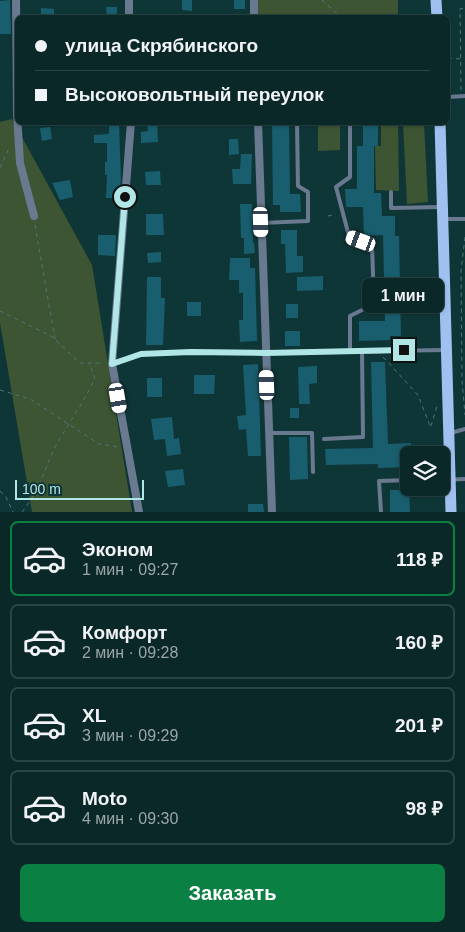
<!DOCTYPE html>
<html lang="ru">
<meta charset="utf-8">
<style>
:root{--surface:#0b2829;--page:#143031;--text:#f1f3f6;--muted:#9aa6a8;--line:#2b4446;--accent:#0b8043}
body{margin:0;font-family:Helvetica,sans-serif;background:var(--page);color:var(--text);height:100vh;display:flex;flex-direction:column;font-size:19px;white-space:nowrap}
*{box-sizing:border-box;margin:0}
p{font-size:16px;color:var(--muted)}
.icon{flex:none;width:28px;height:28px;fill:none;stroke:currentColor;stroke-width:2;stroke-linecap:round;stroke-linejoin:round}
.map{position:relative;height:512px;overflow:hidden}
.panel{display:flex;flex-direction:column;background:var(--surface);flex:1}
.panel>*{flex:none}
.guide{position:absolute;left:15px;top:15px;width:435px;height:110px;border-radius:8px;box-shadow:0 1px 4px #0004,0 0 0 1px var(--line);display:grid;align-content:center;height:110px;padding:0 20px;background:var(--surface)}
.tools{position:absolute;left:400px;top:446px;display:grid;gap:10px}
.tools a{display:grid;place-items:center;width:50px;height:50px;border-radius:8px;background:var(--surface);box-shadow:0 1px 4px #0004,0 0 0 1px var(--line);font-size:25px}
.scale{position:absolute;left:15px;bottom:12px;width:129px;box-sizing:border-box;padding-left:5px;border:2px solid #b1e6e6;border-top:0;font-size:14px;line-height:18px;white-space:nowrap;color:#b1e6e6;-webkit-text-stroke:4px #0f3637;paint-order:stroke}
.end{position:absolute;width:22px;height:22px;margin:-11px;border:6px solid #b1e6e6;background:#111;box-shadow:0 0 0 2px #111}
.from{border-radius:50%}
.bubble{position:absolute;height:35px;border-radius:8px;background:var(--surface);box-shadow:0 1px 4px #0004,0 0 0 1px var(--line);font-size:16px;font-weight:800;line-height:35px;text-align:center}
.car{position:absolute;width:15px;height:30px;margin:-15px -8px;border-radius:6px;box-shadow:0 0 4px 1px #0007;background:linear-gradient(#fff 24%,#345 0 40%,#fff 0 76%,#345 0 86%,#fff 0)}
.guide b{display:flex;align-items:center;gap:18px;height:48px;font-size:19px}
.guide b+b{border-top:1px solid var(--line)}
.guide i{width:12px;height:12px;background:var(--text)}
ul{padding:9px 0 0;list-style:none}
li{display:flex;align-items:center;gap:15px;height:75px;margin:0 10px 8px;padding:0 10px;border:2px solid var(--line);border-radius:8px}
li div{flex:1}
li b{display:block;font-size:19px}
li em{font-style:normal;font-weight:800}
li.selected{border-color:var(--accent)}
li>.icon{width:45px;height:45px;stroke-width:1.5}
.cta{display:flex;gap:10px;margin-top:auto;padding:10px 20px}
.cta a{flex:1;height:58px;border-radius:8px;background:var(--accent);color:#fff;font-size:20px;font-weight:800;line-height:58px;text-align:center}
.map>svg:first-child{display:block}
</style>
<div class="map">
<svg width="465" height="512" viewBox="0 0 465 512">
<rect width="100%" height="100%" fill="#0f3637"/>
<!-- green -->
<path fill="#3d5533" d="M256 0H398V17H257Z
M12 119 92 265 132 512H32L0 323V122Z
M318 123H340V150L318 151Z
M381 123H398L399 191 376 190 375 146H381Z
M403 123H424L428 202 407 204Z"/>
<!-- building -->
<path fill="#185e6e" d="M10 0 11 34H0V1Z
M182 0H192V11L182 10Z
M234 0H245V9H234Z
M106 7H117V17H107Z
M41 8 54 9V18H41Z
M109 122H119L121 180 119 198H106L107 175H105V162H107V143H94V135L109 134Z
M147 122H157L158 142 141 143V132L148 131Z
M272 122H289L290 194H300L301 212H280V205H273Z
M363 122H378V146H374V193H381L382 216H395V236H399L401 336H390V340L359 341V321H385L383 235 364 236 363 207H346L345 189H357V146H363Z
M50 127 52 139 42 141 40 128Z
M229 139H238L239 154 229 155Z
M241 154H252L251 184H233L232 169H240Z
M160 171 161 185H146L145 172Z
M70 180 73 197 60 200 52 183Z
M240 204H252L253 243H254L255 253 244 254V238H241Z
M146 214H163L164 235H146Z
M281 230H297V256H303V272L286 273 285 244H281Z
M98 235H116L115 256 98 255Z
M161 252V262L148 263 147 253Z
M230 258H250V268H255L257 341 240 342 239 320H243V293H239V280H229Z
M323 276V290L297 291V277Z
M147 277H161V298H165L163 345H146Z
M187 302H201V316H187Z
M286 304H298V318H286Z
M285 331H300V346H285Z
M371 362H385L388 444 411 443V455H409V467L378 468V464L326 465 325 449 373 448Z
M258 364 261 456H248L246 429 239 430 237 416 246 415 243 365Z
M317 366V383L309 384 310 404H299L298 367Z
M194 375H215L214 394H194Z
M147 378H162V397H147Z
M290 408H299V418H290Z
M172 417 174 439 179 438 181 454 167 456 165 439 154 440 151 419Z
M289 437H307L308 479 290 480Z
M183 469 185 485 168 487 165 471Z
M390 490H409L410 512H390Z
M248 504H263L264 512H248Z"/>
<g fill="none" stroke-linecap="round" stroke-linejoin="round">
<!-- path -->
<path stroke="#4b7778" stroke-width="1" stroke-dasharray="4 4" stroke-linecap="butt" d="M322 0 342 18
M448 58 460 59
M461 90 460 9 465 8
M0 168 10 146
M328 216 336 214
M35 225 55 339
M465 237 461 271 462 380 465 415
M0 311 51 336 80 363H102
M383 357 418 395 430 426
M0 390 30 399 99 444 119 447
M431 426 437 406
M0 491 6 497 13 512
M22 512C38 493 44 471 54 449 67 425 84 403 95 378L89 363"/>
<!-- lane -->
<path stroke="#69798f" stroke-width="4" d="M448 97 465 96
M350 122V177L336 187 349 236 372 245 374 304 350 316V351
M391 192V208L440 207
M445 219H465
M261 223 308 221V192L298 186 297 122
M112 364 141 354 191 352 266 353 445 350
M269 433H312L313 472
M451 433 465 429
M324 439 363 437 362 351
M441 480 465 479
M381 512 379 481 409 480"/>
<!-- street -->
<path stroke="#69798f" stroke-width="8" d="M16 0 17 114 20 163 34 216
M129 0V18
M254 0V18
M131 122 112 364 139 512
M258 122 272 512"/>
<!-- primary -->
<path stroke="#a0c1f0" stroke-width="11" d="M436 0 437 18
M440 122 451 512"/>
</g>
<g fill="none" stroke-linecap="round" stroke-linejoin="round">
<!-- route -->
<path stroke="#b1e6e6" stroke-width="6" d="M125 197 112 364 141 354 191 352 266 353 404 350"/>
</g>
</svg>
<div class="tools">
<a><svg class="icon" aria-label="layers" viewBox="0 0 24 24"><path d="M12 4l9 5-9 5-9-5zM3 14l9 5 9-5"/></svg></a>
</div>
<div class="scale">100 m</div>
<i class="end from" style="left:125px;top:197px"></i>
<i class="end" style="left:404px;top:350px"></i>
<div class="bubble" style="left:362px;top:278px;width:82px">1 мин</div>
<i class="car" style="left:261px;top:222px;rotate:178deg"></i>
<i class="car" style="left:361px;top:241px;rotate:290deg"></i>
<i class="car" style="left:267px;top:385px;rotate:358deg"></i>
<i class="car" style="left:118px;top:398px;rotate:170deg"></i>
<div class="guide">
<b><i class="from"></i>улица Скрябинского</b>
<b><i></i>Высоковольтный переулок</b>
</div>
</div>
<section class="panel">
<ul>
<li class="selected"><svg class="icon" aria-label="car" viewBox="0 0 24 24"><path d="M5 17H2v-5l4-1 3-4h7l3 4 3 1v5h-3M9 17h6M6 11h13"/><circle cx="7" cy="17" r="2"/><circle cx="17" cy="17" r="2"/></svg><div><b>Эконом</b><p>1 мин · 09:27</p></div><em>118 ₽</em></li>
<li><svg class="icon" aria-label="car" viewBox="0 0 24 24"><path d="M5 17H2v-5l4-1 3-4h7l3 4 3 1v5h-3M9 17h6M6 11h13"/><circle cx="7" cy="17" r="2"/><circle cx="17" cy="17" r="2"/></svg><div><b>Комфорт</b><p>2 мин · 09:28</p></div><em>160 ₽</em></li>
<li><svg class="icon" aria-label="car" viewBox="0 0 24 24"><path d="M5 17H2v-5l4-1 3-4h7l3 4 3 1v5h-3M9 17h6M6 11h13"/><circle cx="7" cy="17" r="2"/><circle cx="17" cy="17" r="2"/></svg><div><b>XL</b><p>3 мин · 09:29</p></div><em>201 ₽</em></li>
<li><svg class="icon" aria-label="car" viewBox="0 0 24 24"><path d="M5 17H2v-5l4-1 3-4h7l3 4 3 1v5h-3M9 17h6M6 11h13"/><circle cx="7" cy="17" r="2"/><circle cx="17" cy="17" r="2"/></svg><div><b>Moto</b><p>4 мин · 09:30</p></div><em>98 ₽</em></li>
</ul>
<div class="cta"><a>Заказать</a></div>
</section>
